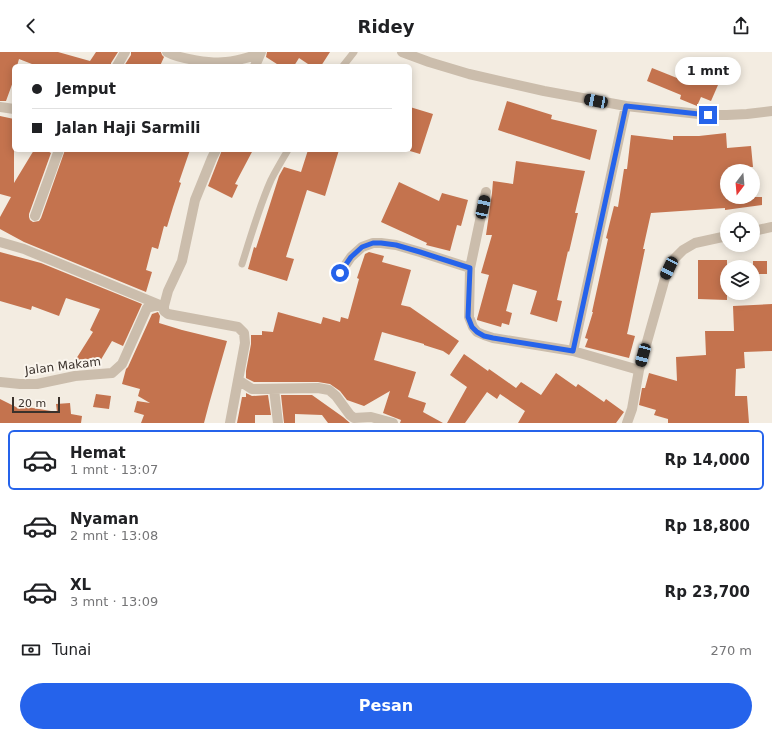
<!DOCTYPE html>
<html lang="id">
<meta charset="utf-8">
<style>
:root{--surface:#fff;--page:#f2f2f2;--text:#202124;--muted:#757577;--line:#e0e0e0;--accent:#2563eb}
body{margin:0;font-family:"DejaVu Sans",sans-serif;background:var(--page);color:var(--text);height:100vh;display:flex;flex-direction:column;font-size:15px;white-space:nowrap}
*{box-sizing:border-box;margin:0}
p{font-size:13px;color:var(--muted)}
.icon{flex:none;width:22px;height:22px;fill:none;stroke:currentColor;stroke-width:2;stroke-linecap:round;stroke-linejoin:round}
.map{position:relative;height:371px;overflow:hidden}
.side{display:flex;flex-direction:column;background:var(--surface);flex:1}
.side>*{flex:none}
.guide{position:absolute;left:12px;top:12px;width:400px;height:88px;border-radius:6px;box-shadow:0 2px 10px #0003;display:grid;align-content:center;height:88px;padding:0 20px;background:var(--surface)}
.needle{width:26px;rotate:196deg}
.controls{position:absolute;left:720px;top:112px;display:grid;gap:8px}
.controls a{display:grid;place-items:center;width:40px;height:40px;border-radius:50%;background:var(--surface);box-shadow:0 2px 10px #0003;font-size:20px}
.scale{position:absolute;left:12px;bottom:10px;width:48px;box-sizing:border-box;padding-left:4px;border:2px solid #3a312b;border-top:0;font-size:11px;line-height:14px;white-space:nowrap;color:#3a312b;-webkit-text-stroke:3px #faf5ed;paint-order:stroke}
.end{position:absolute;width:18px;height:18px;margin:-9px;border:5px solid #2563eb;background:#fff;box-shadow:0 0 0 2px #fff}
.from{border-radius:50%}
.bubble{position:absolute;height:28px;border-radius:14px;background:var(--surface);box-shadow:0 2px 10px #0003;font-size:13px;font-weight:700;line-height:28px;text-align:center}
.car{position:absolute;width:12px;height:24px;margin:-12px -6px;border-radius:5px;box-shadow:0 0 3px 1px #0007;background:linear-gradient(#222 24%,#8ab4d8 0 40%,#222 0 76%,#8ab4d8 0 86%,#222 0)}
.guide b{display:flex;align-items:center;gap:14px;height:38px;font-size:15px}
.guide b+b{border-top:1px solid var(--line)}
.guide i{width:10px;height:10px;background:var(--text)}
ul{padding:7px 0 0;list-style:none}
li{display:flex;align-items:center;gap:12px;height:60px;margin:0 8px 6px;padding:0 12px;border:2px solid transparent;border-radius:6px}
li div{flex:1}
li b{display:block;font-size:15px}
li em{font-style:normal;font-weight:700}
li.on{border-color:var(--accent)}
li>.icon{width:36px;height:36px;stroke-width:1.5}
.pay{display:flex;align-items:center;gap:10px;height:44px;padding:0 20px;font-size:15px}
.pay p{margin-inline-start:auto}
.action{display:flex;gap:8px;margin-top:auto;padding:8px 20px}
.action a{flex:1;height:46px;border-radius:24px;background:var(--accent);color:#fff;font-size:16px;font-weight:700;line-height:46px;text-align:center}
header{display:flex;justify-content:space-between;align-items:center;height:52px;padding:0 20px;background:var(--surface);font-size:18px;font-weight:700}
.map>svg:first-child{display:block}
</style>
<header><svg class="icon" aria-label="back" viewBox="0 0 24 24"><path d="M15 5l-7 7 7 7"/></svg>Ridey<svg class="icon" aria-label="share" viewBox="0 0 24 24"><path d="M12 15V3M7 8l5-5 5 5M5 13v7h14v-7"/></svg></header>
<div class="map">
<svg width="772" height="371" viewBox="0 0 772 371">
<rect width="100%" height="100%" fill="#f3ece1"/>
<!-- building -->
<path fill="#c4734e" d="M0 0H58L90 9 96 0H118L111 11V14H37L19 7 17 14H14V27L6 49H0Z
M131 0H161L162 3 164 5 160 14H124L131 3Z
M267 0H330L321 14H311L299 6 294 14H280L266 5Z
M652 16 692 32 695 24 718 33 711 49 701 45 697 54 680 47 681 43 647 29Z
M507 49 552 63 551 67 597 78 590 108 498 78Z
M410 55 433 62 420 102 410 99Z
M0 64 14 67V131L34 98H46L51 101 29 162V165L30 168 33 170 39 169 41 166 65 98H190L179 130 181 131 173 155 167 175 164 174 158 197 152 195 146 218 152 220 146 240 24 190 0 177V165L11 145 0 142Z
M726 81 727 96 751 94 753 115 727 118V145H762V153L725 158V156L651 161 643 197H645L628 278 627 282 635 284 629 306 585 295 588 287 585 286 593 260H592L608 187 606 186 614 154 618 155 624 117H627L631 83 673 88V84H699Z
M222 98H253L235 132 238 133 232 146 208 134Z
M308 98H339L325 144 307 138 286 205 294 207 287 229 248 217 254 195 256 196 279 124 284 115 301 120Z
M516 109 585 119 575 161H578L569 200 568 199 557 248 562 249 557 270 530 262 537 239 513 232 506 259 512 261 509 273 502 271 501 275 477 268V267L489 223 481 221 492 183H486L492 141 493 129 513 132Z
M399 130 439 149 442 141 468 148 461 174 457 173 450 199 426 193 427 191 381 170Z
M0 200 41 211 142 252 123 294 112 289 96 316H92L76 307 93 280 90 278 100 257 66 246 59 264 32 254 31 258 0 249Z
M369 200 384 204 382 210 411 218 401 253 410 255 459 289 449 303 443 299 424 293V292L382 280 374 308 416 320 408 345 426 351 423 360 443 371H400L401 368 383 361 390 339 364 354 347 348 340 339 330 332 318 330H254L246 326V319L251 292V283H262V279L273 280 278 260 321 272 323 265 340 270 341 265 348 267 359 227 357 226 365 202Z
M698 208H727V248L698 247Z
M753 209H767V222H753Z
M772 252V299L744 300 745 316 736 317 735 344H747L749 371H668V367L654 363 656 358 639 353 642 336H645L649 321 677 329 676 305 706 303 705 279H734L733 254Z
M158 260 160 264 159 271 182 278 227 289 209 352 204 371H141L144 363 134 360 137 349 150 351 138 344 140 337 122 332 126 317 128 315 152 262Z
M464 302 488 319 489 317 516 336 521 330 541 343 556 321 576 335 578 332 604 350 606 347 624 360 616 371H518L525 359 500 342 497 347 487 340 465 371H447L467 335 450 323Z
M246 341 252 344 268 343 271 363H255V371H237L242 345H246Z
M96 342 111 344 109 357 93 355Z
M281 343H312L343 365 350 371H328L322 363 295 362V371H284Z
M0 347 20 357 21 354 57 360 56 352 70 351 71 362 82 364 81 371H0Z"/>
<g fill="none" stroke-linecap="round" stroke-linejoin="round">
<!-- lane -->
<path stroke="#cbbdac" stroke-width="7" d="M343 14 354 0
M242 212C251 184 259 155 271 128 276 118 282 108 288 98"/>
<!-- street -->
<path stroke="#cbbdac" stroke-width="10" d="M167 0C179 7 213 12 226 10 238 9 249 5 260 2
M402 0 429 10 469 22 544 39 626 54 708 63H727L747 62 772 59
M117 14 125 0
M255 14 261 0
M626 54 573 299 639 318 665 226 674 207 683 198 695 191 727 184
M0 55 14 57
M216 98 212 106 195 148 182 209 168 239 164 254V259L168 262 238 275 244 281 245 291 230 371
M35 164 59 98
M753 179 772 175
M0 190 24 197 160 253
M470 216 486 140
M340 221 351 205 362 195 373 191H381L396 193 420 200 470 216 469 265 473 275 477 280 484 283 493 286 573 299
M238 328 252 337 318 336 329 338 336 344 350 363 354 366 371 365 393 371
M0 330 20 332H37L75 324 112 321 122 312 147 256 160 253
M274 337 278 371
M627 371 632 357 639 318"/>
</g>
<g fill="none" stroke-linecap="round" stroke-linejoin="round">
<!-- route -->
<path stroke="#2563eb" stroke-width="5" d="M340 221 351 205 362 195 373 191H381L396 193 420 200 470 216 468 265 472 275 477 280 484 284 493 286 573 299 626 54 708 63"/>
</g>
<g text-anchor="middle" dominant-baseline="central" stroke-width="4" stroke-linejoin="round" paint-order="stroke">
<!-- street labels -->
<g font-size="12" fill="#3a312b" stroke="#faf5ed">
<text transform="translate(63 314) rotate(-7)">Jalan Makam</text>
</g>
</g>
</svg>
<div class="controls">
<a><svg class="needle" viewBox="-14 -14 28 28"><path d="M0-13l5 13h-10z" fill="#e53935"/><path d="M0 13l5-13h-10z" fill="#757577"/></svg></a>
<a><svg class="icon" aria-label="locate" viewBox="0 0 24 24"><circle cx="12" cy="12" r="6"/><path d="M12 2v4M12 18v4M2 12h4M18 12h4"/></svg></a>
<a><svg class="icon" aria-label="layers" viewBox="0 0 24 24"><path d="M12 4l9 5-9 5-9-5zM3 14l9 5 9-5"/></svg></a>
</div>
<div class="scale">20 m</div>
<i class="end from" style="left:340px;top:221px"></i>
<i class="end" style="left:708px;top:63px"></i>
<div class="bubble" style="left:675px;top:5px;width:66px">1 mnt</div>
<i class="car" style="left:596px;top:49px;rotate:281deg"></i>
<i class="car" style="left:483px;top:155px;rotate:12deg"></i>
<i class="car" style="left:669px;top:216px;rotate:206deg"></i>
<i class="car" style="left:643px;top:303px;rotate:195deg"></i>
<div class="guide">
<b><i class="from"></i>Jemput</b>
<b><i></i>Jalan Haji Sarmili</b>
</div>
</div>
<section class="side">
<ul>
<li class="on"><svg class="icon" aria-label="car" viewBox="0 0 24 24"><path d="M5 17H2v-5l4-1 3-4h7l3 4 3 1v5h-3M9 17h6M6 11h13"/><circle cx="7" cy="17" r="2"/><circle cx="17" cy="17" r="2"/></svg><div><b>Hemat</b><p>1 mnt · 13:07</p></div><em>Rp 14,000</em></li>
<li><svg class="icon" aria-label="car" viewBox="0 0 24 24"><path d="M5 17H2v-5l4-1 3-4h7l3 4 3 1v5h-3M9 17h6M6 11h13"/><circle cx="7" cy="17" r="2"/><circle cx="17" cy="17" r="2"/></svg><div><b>Nyaman</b><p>2 mnt · 13:08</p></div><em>Rp 18,800</em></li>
<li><svg class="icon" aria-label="car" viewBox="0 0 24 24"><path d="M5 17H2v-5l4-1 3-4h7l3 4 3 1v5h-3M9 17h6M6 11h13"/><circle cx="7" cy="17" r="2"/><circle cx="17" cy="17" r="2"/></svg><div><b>XL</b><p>3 mnt · 13:09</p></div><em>Rp 23,700</em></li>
</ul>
<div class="pay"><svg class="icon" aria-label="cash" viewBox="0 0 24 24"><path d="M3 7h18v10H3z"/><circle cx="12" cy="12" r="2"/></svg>Tunai<p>270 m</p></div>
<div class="action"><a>Pesan</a></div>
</section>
